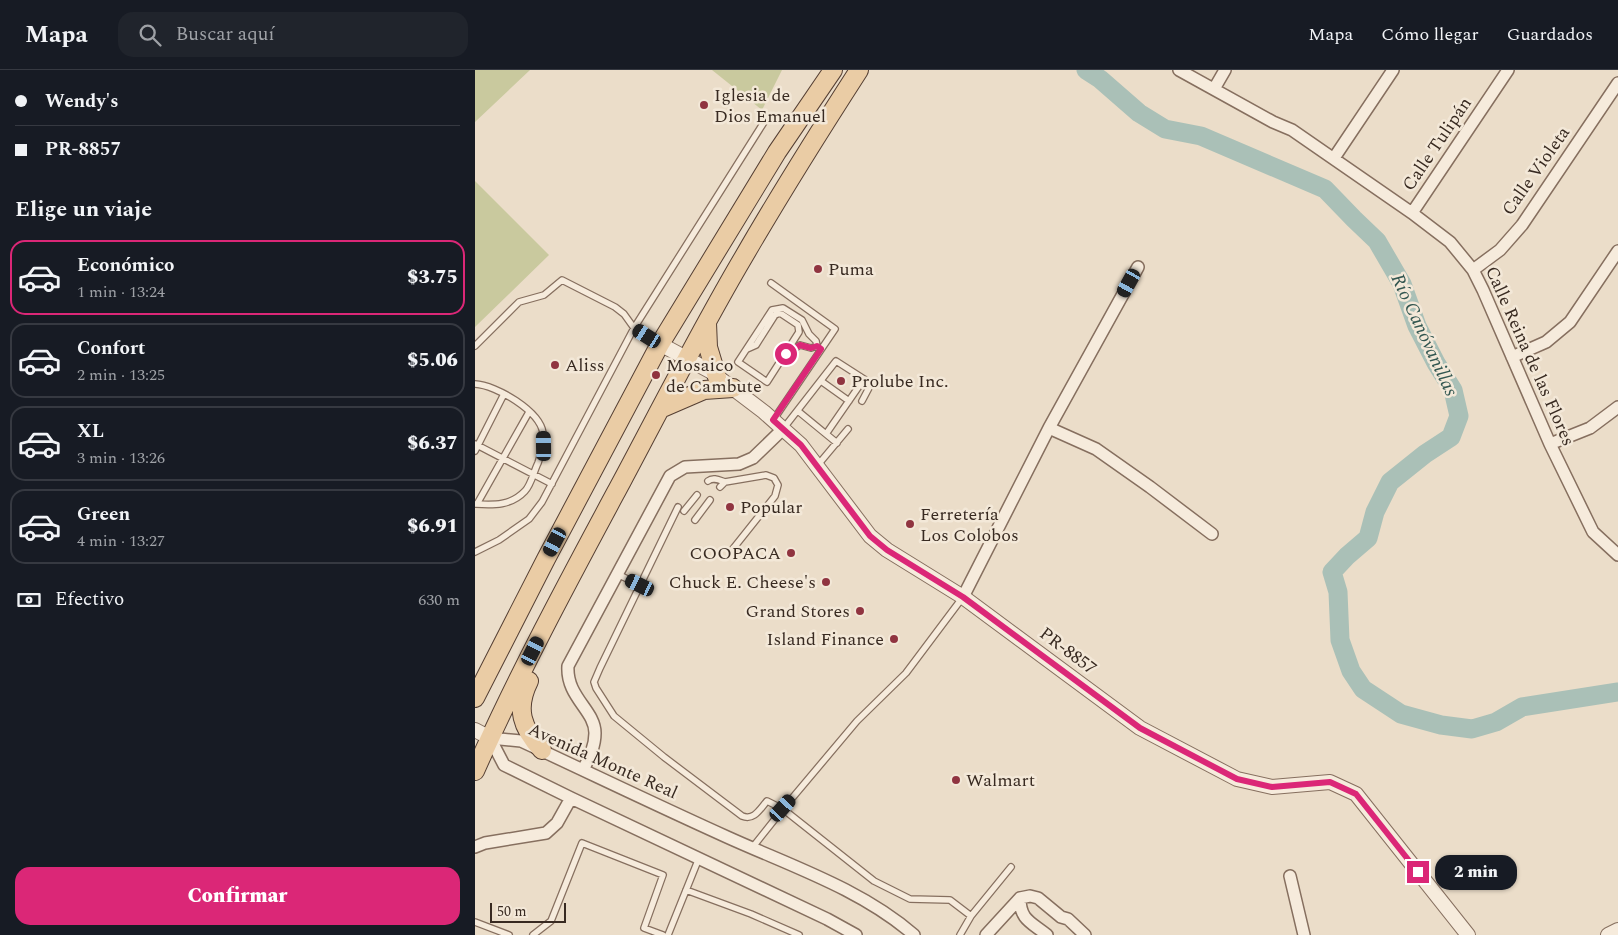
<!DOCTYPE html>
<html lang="es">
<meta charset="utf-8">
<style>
:root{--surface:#171b24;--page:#20242c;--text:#f1f3f6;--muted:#9ea1a6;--line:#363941;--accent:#db2777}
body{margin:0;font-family:Spectral,serif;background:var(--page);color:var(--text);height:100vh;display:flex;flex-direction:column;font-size:19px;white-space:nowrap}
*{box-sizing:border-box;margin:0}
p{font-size:16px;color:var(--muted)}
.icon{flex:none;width:28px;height:28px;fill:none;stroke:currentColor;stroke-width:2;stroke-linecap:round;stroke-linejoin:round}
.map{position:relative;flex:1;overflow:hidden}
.sheet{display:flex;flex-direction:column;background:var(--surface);width:475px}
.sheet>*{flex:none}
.hud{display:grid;align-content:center;height:110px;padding:0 15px;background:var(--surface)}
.scale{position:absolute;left:15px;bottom:12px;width:76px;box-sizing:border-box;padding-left:5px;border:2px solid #382a21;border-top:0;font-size:14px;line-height:18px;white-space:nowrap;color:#382a21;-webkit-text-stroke:4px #f3e8d8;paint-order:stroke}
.end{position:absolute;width:22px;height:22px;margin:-11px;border:6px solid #db2777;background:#fff;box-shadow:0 0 0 2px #fff}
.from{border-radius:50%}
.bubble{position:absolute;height:35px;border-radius:15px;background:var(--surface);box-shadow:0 1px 4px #0004;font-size:16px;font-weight:800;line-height:35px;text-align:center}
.car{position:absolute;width:15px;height:30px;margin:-15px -8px;border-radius:6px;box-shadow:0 0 4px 1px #0007;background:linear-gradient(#222 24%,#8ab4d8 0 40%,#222 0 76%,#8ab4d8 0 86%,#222 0)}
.hud b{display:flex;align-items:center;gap:18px;height:48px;font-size:19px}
.hud b+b{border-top:1px solid var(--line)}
.hud i{width:12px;height:12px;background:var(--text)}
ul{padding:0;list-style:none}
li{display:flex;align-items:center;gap:15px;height:75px;margin:0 10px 8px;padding:0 5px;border:2px solid var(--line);border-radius:15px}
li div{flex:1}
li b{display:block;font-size:19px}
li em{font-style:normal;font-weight:800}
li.current{border-color:var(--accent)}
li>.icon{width:45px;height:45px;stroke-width:1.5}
h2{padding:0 15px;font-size:22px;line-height:60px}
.pay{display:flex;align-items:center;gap:12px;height:55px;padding:0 15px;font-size:19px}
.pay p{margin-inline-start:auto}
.button{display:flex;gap:10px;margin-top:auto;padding:10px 15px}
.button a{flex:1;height:58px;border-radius:15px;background:var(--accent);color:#fff;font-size:20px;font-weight:800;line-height:58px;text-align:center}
header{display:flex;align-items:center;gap:30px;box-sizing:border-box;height:70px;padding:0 25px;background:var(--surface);border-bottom:1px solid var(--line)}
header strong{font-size:24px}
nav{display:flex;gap:28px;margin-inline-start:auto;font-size:18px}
.search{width:350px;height:45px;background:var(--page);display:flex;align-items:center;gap:12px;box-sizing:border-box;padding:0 18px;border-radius:15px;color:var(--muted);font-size:19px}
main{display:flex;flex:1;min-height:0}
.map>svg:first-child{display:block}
</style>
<header>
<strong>Mapa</strong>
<div class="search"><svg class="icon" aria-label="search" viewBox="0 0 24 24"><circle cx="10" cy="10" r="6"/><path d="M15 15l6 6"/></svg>Buscar aquí</div>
<nav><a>Mapa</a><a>Cómo llegar</a><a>Guardados</a></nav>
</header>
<main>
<section class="sheet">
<div class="hud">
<b><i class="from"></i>Wendy's</b>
<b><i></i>PR-8857</b>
</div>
<h2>Elige un viaje</h2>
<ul>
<li class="current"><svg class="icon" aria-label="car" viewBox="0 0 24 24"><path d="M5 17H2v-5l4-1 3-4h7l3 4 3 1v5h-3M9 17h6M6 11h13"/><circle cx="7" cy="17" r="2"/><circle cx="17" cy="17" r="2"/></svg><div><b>Económico</b><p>1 min · 13:24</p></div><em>$3.75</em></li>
<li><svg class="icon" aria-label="car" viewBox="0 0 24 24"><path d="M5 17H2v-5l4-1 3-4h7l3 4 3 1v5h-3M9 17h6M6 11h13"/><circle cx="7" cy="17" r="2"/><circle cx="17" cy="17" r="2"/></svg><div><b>Confort</b><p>2 min · 13:25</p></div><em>$5.06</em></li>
<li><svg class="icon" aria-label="car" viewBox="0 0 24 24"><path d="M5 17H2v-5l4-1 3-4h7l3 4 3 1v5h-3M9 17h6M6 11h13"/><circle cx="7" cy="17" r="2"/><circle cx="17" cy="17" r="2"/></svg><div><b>XL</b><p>3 min · 13:26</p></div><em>$6.37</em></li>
<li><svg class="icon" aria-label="car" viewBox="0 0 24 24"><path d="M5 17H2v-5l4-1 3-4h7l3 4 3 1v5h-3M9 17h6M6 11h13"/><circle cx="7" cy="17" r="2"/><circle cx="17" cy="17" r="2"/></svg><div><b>Green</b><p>4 min · 13:27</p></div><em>$6.91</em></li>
</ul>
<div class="pay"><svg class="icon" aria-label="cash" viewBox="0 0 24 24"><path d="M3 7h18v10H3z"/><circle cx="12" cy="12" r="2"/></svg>Efectivo<p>630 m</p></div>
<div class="button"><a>Confirmar</a></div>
</section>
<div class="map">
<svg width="1143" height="865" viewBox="0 0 1143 865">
<rect width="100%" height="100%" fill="#ebddc9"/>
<!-- green -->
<path fill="#c9c99e" d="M0 0H55L0 52Z
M237 0H307L287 40Z
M0 111 74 185 0 257Z"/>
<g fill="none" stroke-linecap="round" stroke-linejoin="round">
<!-- river -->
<path stroke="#aac0b7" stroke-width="19" d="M611 0 625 9 664 43 690 59 726 66 850 119 879 149 902 171 927 214 942 256 961 293 978 320 984 346 976 367 950 384 915 412 900 442 893 468 872 486 857 502 863 522 865 570 876 601 888 619 926 644 966 655 997 659 1021 652 1047 637 1143 622"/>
<defs>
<path id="service" d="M296 213 360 259 299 349
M0 276 44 232 69 225 87 210 140 237 149 244 159 258 184 273
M272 279 281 275 300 245 305 243 323 255 324 262 292 312 263 292 297 240 308 238 327 250 334 264 341 271 342 276 346 279
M313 283 325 275 336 278 342 276
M346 311 374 331
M0 314C21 315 65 341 68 363 70 374 66 383 63 393 59 401 56 415 50 421 36 436 19 435 0 434
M387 331 396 314 389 309
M308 359 361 291 389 309 351 364 323 341
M351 364 362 373
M0 374 77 414
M0 381 29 324
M342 396 373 359
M233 411C238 407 244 410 250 412
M245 417 250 412 291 405 299 408 303 415 300 426 257 480
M2 434 54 342
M203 437 125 598 119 612 121 618 139 646 189 687 267 746C279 751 285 739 292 731L308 739 399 811 435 829 475 830 496 846
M209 441 222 425
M220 450 235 430
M0 482 24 470 54 449 67 432 159 258 291 49
M142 504 165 515
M277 778 308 739 382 651 431 603 488 527
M211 820 276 844 324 865
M0 852 34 865
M58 865 76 851 107 773 188 805 169 858 188 865
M193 865 224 788
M485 865 496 846 536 797"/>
<path id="minor" d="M704 0 798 52 817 60 937 143 975 172 998 200 1008 220 1075 374 1118 462 1143 485
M739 19 750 0
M859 88 918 0
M937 143 1033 0
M998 200 1025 180 1047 155 1143 13
M1037 287 1071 272 1095 252 1143 181
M574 358 621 379 675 417 737 464
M1075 374 1115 358 1143 337
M488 527 574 358 663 197
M15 668 46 671C115 703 183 736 252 767 316 796 386 819 439 865
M15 668 29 695 96 728 352 849 381 865
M108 700C114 688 120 677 120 663 120 640 91 627 93 596L195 406 210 397 264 394 278 388 308 359
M0 777 10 773 71 763 82 753 96 728
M815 806 829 865
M545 828 555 826 563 828 586 847 593 849 610 865
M545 828C545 850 556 852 572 865
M511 865 545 828"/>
<path id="tertiary" d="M185 274 235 301 289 342 326 375 395 466 412 480 488 527 665 658 762 709 797 717 855 712 881 724 993 865
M0 660 15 668
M1133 865 1143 860"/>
<path id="primary" d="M232 253 233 277 242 307
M185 339 229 320 258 318
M54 611C40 639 47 658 67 680
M0 628 71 489 185 274 302 82 358 0
M0 701C44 602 96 506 147 411 187 336 225 261 268 188 305 124 344 62 384 0"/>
</defs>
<!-- service casing -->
<use href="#service" stroke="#866f5f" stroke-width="8"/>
<!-- minor casing -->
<use href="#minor" stroke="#866f5f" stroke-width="14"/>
<!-- tertiary casing -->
<use href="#tertiary" stroke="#866f5f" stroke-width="16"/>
<!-- primary casing -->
<use href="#primary" stroke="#553f33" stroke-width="20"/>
<!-- service -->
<use href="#service" stroke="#f6ebdc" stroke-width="5.5"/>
<!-- minor -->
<use href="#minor" stroke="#f6ebdc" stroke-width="11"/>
<!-- tertiary -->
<use href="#tertiary" stroke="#f6ebdc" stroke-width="14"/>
<!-- primary -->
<use href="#primary" stroke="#eacca5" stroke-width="18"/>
</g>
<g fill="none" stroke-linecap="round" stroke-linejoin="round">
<!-- route -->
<path stroke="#db2777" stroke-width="6" d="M311 284 325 275 336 278 342 276 346 279 298 350 326 375 395 466 412 480 488 527 665 658 762 709 797 717 855 712 881 724 943 802"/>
</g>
<!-- markers -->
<g fill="#903440" stroke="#f3e8d8" stroke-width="2">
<circle cx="229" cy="35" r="5"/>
<circle cx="343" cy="199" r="5"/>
<circle cx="80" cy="295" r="5"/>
<circle cx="181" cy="305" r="5"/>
<circle cx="366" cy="311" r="5"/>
<circle cx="255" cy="437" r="5"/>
<circle cx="435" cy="454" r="5"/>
<circle cx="316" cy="483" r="5"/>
<circle cx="351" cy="512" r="5"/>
<circle cx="385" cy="541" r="5"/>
<circle cx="419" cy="569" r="5"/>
<circle cx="481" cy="710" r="5"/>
</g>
<g text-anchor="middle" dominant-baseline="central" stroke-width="5" stroke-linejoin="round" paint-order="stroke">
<!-- poi labels -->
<g font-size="18" fill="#382a21" stroke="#f3e8d8" text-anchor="start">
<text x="239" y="25">Iglesia de<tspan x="239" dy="21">Dios Emanuel</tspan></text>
<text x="353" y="199">Puma</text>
<text x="90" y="295">Aliss</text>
<text x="191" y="295">Mosaico<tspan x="191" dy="21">de Cambute</tspan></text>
<text x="376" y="311">Prolube Inc.</text>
<text x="265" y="437">Popular</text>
<text x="445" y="444">Ferretería<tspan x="445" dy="21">Los Colobos</tspan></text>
<text x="306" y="483" text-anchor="end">COOPACA</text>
<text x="341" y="512" text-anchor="end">Chuck E. Cheese's</text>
<text x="375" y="541" text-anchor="end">Grand Stores</text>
<text x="409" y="569" text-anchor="end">Island Finance</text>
<text x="491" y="710">Walmart</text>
</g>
<!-- street labels -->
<g font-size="18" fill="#382a21" stroke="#f3e8d8">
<text transform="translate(962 74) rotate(-56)">Calle Tulipán</text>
<text transform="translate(1061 101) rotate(-55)">Calle Violeta</text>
<text transform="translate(1055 286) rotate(66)">Calle Reina de las Flores</text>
<text transform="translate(593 581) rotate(37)">PR-8857</text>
<text transform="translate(128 691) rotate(24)">Avenida Monte Real</text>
</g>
<!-- water labels -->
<g font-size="19" font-style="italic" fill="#325650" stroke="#f3e8d8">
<text transform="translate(949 265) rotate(65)">Río Canóvanillas</text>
</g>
</g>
</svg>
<div class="scale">50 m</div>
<i class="end from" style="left:311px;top:284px"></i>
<i class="end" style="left:943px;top:802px"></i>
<div class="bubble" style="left:960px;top:785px;width:82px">2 min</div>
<i class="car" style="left:654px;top:213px;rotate:209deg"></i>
<i class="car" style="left:172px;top:266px;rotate:302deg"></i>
<i class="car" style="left:69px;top:376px;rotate:359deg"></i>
<i class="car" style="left:80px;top:472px;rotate:208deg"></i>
<i class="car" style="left:165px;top:515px;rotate:296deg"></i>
<i class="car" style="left:58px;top:581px;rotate:27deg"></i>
<i class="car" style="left:308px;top:738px;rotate:42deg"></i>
</div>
</main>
